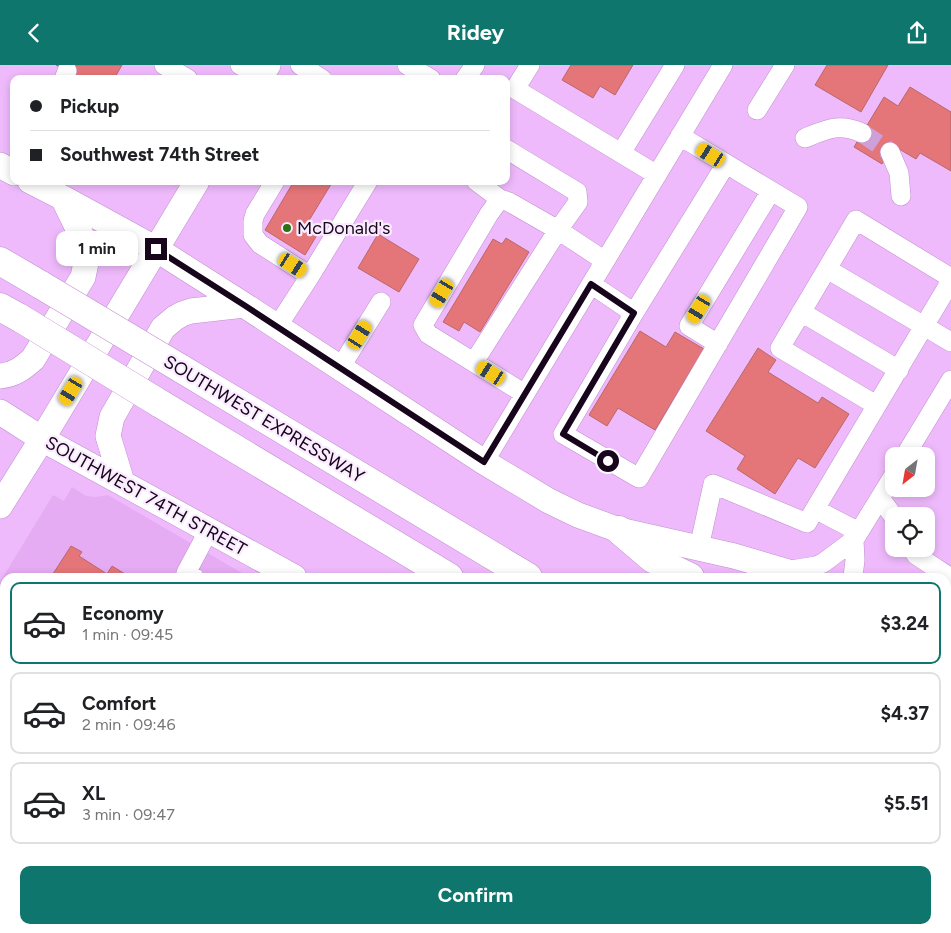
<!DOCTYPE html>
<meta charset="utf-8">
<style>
:root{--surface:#fff;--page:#f6f6f6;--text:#202124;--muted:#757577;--line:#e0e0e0;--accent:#0f766e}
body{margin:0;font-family:Figtree,sans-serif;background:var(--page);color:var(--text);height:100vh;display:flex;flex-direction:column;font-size:19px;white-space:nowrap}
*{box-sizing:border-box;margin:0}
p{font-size:16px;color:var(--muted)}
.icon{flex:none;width:28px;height:28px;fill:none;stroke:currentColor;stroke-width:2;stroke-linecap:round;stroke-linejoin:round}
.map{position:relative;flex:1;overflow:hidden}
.sheet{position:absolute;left:0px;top:508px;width:951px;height:361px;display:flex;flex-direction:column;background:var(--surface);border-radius:15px 15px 0 0;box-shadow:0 2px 8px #0003}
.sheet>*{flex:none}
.top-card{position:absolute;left:10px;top:10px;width:500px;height:110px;border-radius:10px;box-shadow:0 2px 8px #0003;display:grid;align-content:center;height:110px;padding:0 20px;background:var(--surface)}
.needle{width:32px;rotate:211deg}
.tools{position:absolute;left:885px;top:382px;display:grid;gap:10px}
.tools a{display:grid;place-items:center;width:50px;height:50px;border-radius:10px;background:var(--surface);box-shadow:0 2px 8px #0003;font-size:25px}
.end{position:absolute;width:22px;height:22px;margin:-11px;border:6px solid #17051b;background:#fff;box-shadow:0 0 0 2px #fff}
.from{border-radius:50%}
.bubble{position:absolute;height:35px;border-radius:10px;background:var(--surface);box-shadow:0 2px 8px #0003;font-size:16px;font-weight:700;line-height:35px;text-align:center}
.car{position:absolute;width:15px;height:30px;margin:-15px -8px;border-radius:6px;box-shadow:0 0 4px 1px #0007;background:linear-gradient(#f5c518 24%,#345 0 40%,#f5c518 0 76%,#345 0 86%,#f5c518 0)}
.top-card b{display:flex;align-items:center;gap:18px;height:48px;font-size:19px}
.top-card b+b{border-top:1px solid var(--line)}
.top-card i{width:12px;height:12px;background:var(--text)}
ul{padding:9px 0 0;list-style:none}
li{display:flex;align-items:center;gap:15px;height:82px;margin:0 10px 8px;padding:0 10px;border:2px solid var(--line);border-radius:10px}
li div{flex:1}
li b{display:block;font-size:19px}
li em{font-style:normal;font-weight:700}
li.active{border-color:var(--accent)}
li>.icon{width:45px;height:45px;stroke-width:1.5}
.cta{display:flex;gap:10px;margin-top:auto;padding:10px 20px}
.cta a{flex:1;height:58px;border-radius:10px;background:var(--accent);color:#fff;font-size:20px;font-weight:700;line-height:58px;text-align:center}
header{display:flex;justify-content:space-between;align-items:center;height:65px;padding:0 20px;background:var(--accent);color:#fff;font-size:22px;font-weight:700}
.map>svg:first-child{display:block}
</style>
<header><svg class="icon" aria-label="back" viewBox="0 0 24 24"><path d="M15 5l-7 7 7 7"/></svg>Ridey<svg class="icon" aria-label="share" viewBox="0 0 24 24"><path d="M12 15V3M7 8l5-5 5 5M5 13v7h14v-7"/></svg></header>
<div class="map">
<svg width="951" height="868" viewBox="0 0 951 868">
<rect width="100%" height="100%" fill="#efbafc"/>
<!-- built -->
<path fill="#e5acf3" d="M72 422 86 431 96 432 108 430 249 512H5V864H96L94 868H0V517L53 430 64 436Z"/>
<!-- building -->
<path fill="#e47578" stroke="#ba6869" d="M56 0H122L114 14H75L77 12Z
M571 0H633L615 30 600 21 593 33 562 15Z
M827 0H888L861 47 815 20Z
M910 22 951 47V106L920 88 916 94 894 81 882 99 854 82 884 32 898 41Z
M294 116H333L305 162 317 170 305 190 265 165Z
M378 169 419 194 399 227 358 203Z
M506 173 529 187 480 267 464 257 459 266 443 257 493 174 502 179Z
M640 266 666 282 675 267 704 284 655 365 618 343 607 361 589 350Z
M758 283 776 295 768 307 818 338 822 332 849 349 815 403 798 393 775 429 737 404 745 391 706 366Z
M71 481 82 487 79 491 107 509 112 501 130 512H51Z
M0 735 5 738V768L0 765Z
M2 859 5 861V864H86L83 868H0V863Z"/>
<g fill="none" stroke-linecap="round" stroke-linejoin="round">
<!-- minor-tunnel -->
<path stroke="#cf9fda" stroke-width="19" stroke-dasharray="19 9" stroke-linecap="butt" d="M862 68 890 87"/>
<defs>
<path id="minor" d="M164 0 188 14
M240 0 260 11
M300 0 322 14
M407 0 431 14
M530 0 515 24 657 110
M64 14 67 6
M465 14 475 0
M757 45 785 0
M805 73C827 64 839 58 862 68
M890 87 899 108 901 131
M621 88 675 0
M275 116 255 149 253 156V170L260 179 310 211
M476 116 500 134
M827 204 924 261 951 216
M591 219 634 248 563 369 639 413 798 142 680 71
M801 247 899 305
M634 248 726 99
M277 262 310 211 368 116
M718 279 689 261 771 126
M474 297 558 165 578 137 577 127 506 84
M340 303 381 237
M525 329 428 269 423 260 489 149 500 134 509 137 558 165 605 196
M876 340 780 283 856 155 951 213
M905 391 951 315
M484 397 723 0
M880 433 894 452
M859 467 815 444 924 261 951 277
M699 483 713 419 807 458 815 444
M912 484 916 490 951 513
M785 506 816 501 823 498 854 475 894 410
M194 512 186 508 209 465
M853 512 855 495 854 475
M946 535 951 527
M0 567 5 558
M0 702 5 706
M3 736 5 732
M0 820 5 812
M257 868 260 864
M706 868 708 864
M823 868 825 864"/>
<path id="major" d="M259 14 268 0
M0 100 14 108
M30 116 63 133 156 184 244 240 484 397 549 436 578 450 619 465 734 491 785 506 804 512
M0 311C14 310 23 303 33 294L83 212 87 193 84 176 63 133
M0 347 42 374 294 512
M122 417 108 371 112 352 163 263 175 253 182 249 191 246 244 240
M0 441 42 374 197 116
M946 591 951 594
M902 864 909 868"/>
<path id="highway" d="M0 196 41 220
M0 242 20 253
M180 303 528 512
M159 338 449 512
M619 465 653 494 690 512
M946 703 951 707
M946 764 951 767
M946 811 951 814"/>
</defs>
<!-- minor casing -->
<use href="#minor" stroke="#c08ecd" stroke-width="20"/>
<!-- major casing -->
<use href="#major" stroke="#c08ecd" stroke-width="26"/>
<!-- highway casing -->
<use href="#highway" stroke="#c08ecd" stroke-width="29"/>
<!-- minor -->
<use href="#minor" stroke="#fff" stroke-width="19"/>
<!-- major -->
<use href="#major" stroke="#fff" stroke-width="25"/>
<!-- highway -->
<use href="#highway" stroke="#fff" stroke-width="28"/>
<defs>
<path id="highway-bridge" d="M41 220 180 303
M20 253 159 338"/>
</defs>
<!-- highway-bridge casing -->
<use href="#highway-bridge" stroke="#c08ecd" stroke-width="29" stroke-linecap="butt"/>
<!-- highway-bridge -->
<use href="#highway-bridge" stroke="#fff" stroke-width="28"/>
</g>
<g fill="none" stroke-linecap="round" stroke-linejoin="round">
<!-- route -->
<path stroke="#17051b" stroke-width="6" d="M156 184 244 240 484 397 591 219 634 248 563 369 608 396"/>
</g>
<!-- markers -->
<circle fill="#2b7214" stroke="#fbebff" stroke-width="2" cx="287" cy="163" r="5"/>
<g text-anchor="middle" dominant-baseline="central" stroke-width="4.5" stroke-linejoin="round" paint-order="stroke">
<!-- poi labels -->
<g font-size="18" fill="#17051b" stroke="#fbebff" text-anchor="start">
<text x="297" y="163">McDonald's</text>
</g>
<!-- street labels -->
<g font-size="18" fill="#17051b" stroke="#fbebff">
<text transform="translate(264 354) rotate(31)">SOUTHWEST EXPRESSWAY</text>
<text transform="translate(146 431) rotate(29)">SOUTHWEST 74TH STREET</text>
</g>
</g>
</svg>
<div class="tools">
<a><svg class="needle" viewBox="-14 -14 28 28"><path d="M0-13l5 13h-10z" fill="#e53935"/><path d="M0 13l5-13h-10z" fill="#757577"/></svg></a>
<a><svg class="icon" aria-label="locate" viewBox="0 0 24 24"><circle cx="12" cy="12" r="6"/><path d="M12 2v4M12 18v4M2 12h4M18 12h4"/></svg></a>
</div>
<i class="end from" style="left:608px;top:396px"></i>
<i class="end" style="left:156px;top:184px"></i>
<div class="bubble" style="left:56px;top:166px;width:82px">1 min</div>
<i class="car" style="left:711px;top:90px;rotate:301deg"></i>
<i class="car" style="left:293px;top:200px;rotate:123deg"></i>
<i class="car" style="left:442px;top:228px;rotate:211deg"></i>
<i class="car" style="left:699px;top:244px;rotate:211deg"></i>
<i class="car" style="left:360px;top:270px;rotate:32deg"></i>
<i class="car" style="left:491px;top:308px;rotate:302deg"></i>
<i class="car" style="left:71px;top:326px;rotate:211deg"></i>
<div class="top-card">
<b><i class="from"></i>Pickup</b>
<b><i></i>Southwest 74th Street</b>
</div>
<section class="sheet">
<ul>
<li class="active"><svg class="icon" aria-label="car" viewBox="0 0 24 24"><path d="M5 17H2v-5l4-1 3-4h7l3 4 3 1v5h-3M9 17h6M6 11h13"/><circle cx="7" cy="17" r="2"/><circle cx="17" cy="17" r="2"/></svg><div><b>Economy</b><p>1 min · 09:45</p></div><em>$3.24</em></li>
<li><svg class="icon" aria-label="car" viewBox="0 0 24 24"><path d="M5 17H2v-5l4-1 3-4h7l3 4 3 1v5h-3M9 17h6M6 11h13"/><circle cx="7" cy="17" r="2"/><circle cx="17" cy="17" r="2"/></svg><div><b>Comfort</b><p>2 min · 09:46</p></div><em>$4.37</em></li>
<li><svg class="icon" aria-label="car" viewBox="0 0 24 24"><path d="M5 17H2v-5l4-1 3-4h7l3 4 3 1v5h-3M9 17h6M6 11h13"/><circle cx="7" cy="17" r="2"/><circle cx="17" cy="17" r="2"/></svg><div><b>XL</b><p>3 min · 09:47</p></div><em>$5.51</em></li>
</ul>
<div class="cta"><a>Confirm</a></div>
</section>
</div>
